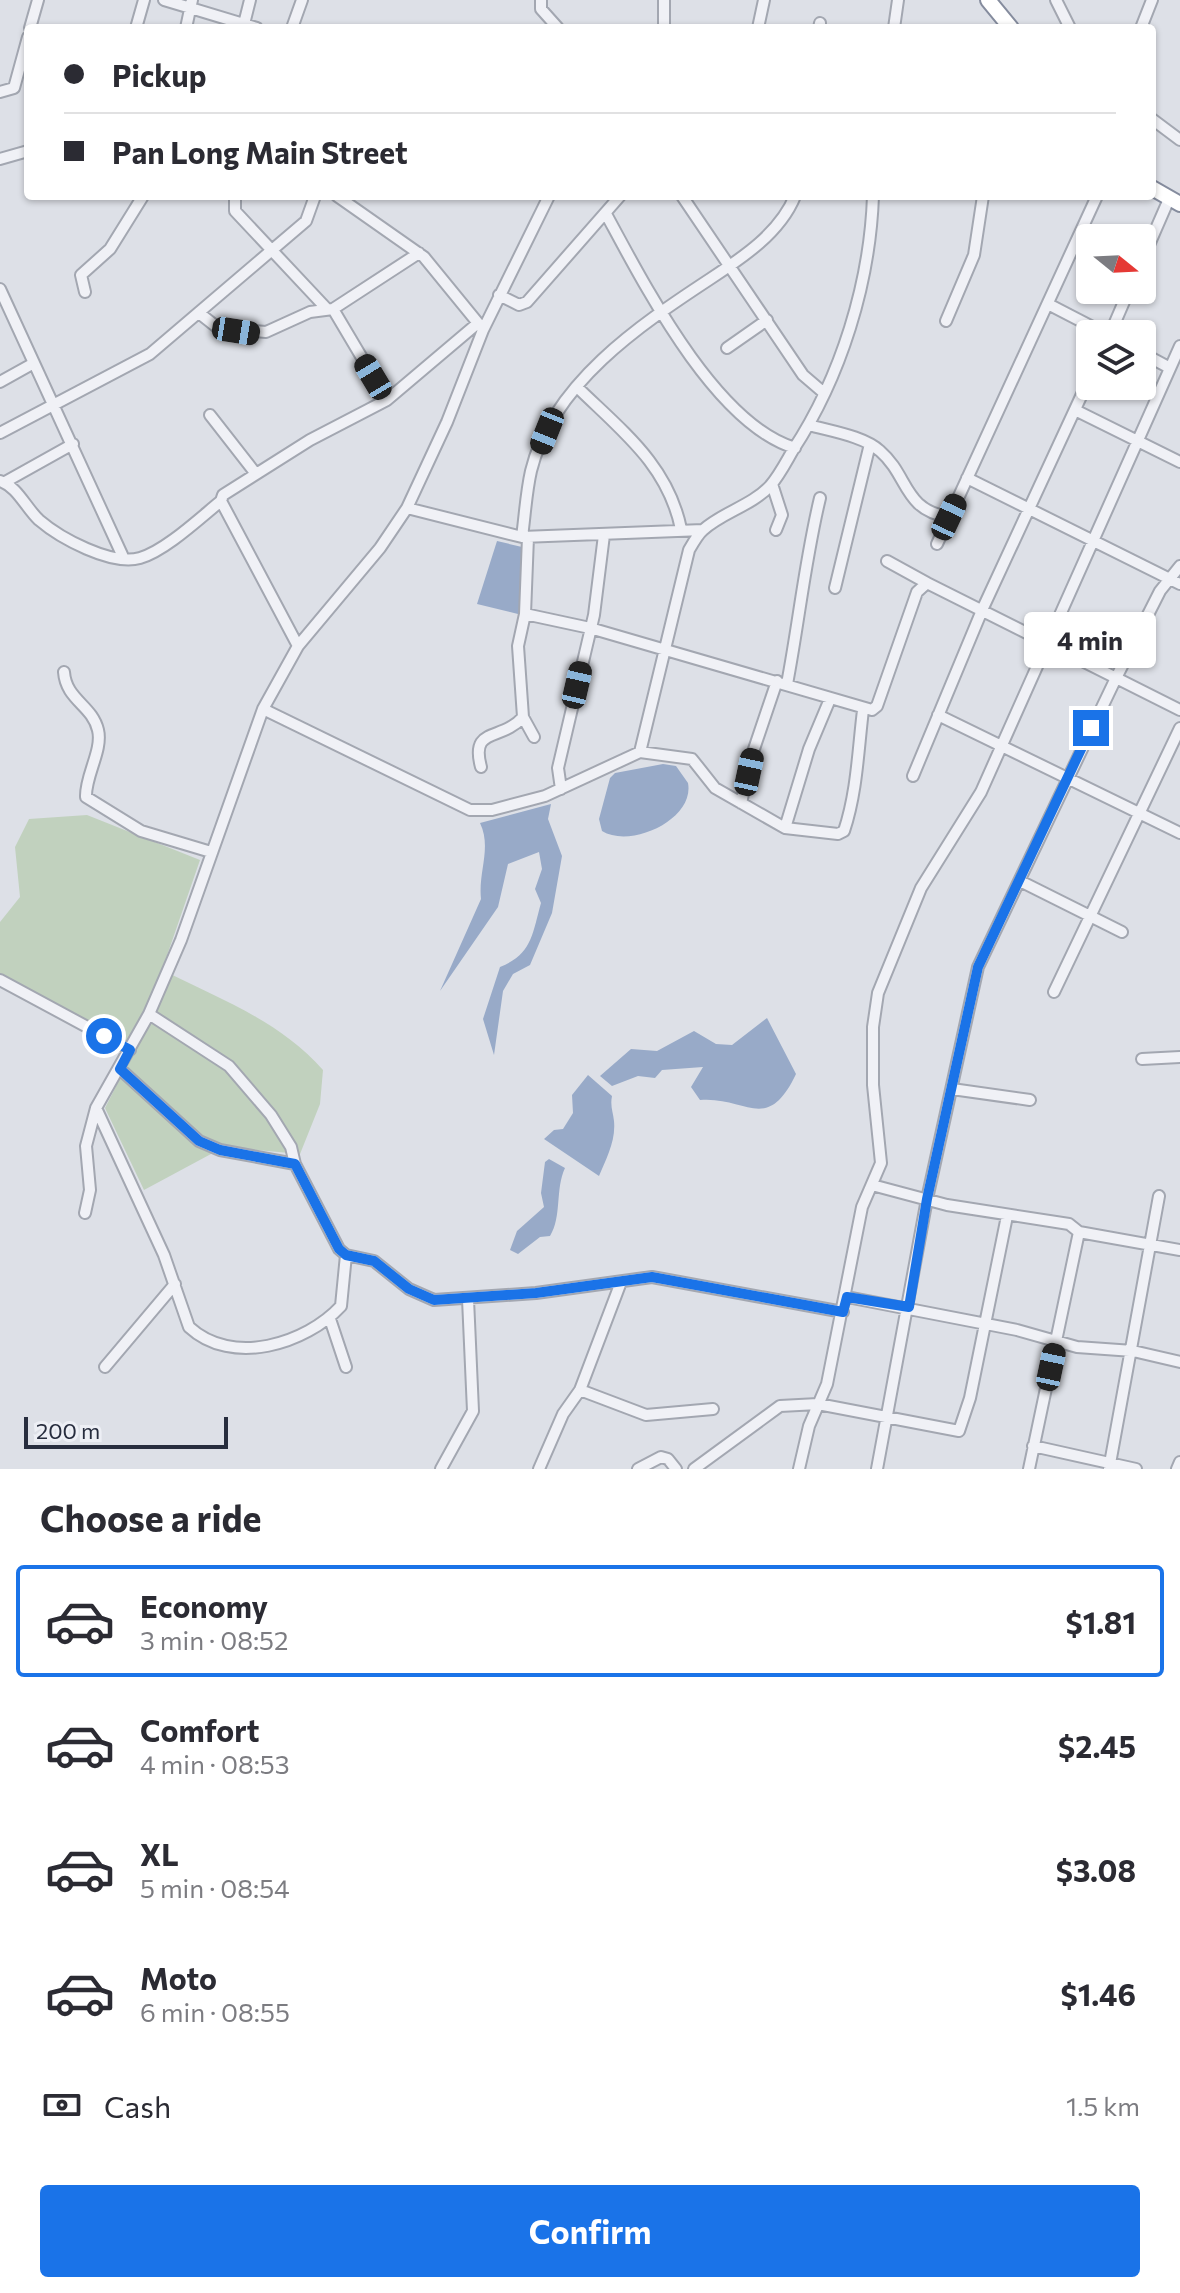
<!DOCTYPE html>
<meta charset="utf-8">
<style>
:root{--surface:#fff;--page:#f2f2f3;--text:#2b2b33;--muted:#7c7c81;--line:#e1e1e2;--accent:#1a73e8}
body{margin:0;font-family:Commissioner,sans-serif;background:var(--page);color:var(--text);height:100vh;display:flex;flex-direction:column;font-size:30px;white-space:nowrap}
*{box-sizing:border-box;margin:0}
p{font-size:26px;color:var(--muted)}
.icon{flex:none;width:44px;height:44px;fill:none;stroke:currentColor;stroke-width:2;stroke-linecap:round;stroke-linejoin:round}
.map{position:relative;height:1469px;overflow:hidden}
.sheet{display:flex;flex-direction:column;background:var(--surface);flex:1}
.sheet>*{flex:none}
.top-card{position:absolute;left:24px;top:24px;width:1132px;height:176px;border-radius:8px;box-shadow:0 2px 6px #0004;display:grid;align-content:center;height:176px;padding:0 40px;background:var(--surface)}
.needle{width:52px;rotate:108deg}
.fabs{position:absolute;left:1076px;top:224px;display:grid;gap:16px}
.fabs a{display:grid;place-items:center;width:80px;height:80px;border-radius:8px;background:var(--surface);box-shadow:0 2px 6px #0004;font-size:40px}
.scale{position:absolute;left:24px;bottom:20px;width:204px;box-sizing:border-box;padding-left:8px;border:4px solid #272d3e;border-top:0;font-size:22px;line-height:28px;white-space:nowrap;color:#272d3e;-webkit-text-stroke:6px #edeff5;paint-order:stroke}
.end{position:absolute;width:36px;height:36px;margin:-18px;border:10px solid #1a73e8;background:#fff;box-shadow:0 0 0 4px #fff}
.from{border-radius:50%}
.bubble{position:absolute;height:56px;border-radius:8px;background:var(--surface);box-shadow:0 2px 6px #0004;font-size:26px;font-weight:700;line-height:56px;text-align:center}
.car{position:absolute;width:24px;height:48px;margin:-24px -12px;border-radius:10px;box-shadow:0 0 6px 2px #0007;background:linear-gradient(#222 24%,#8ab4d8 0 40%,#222 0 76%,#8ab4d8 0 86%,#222 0)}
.top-card b{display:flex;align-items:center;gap:28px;height:76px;font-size:30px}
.top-card b+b{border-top:2px solid var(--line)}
.top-card i{width:20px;height:20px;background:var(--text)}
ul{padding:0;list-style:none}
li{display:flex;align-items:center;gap:24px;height:112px;margin:0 16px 12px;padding:0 24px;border:4px solid transparent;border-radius:8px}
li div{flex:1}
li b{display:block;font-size:30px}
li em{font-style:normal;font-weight:700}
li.active{border-color:var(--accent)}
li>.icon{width:72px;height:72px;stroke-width:1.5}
h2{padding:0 40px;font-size:36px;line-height:96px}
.pay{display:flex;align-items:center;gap:20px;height:88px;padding:0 40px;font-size:30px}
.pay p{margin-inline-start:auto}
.primary-button{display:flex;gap:16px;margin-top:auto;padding:16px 40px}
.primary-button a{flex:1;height:92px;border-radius:8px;background:var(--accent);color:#fff;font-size:32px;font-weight:700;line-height:92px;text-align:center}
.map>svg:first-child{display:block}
</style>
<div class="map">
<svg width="1180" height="1469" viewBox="0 0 1180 1469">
<rect width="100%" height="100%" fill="#dde0e7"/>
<!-- green -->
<path fill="#c1d1be" d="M87 815 200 860 162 970C220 999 280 1021 323 1070L320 1104 300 1154 224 1147 144 1190 105 1108 135 1049 0 980V922L20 897 15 847 29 819Z"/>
<!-- water -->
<path fill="#98aac8" d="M497 541 522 547V615L477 604Z
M663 764 676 766 688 783C695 819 631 849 602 831L599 819 610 778 615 773Z
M551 804 548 819 562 856 552 913 530 965 513 974 503 991 494 1055 483 1019 500 967C532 954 532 935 541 903L535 889 542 869 539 852 508 864 498 907 440 991 481 899C478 872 492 848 480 823Z
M767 1018 796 1074C767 1135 746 1096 700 1100L691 1087 703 1067 662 1070 655 1078 638 1076 612 1086 600 1076 631 1049 657 1051 694 1031 716 1044 732 1045Z
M588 1075 612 1096C610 1106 613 1112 614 1121 616 1141 606 1159 599 1176L544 1139 554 1130 563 1129 573 1113 572 1095Z
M549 1159 565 1168C555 1189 562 1217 550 1236L540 1237 518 1254 510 1250 517 1231 544 1207 541 1193 545 1162Z"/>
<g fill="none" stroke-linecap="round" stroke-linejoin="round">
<defs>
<path id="minor" d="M164 0 257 28
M541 0V9L558 28
M1056 0 1070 28
M30 28 38 0
M136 28 144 0
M186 28 192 0
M243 28 250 0
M292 28 302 0
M664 28V0
M758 28 764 0
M819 28 820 23
M894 28 898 0
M1141 28 1152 0
M0 92 14 88 28 37
M1152 119 1180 140
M0 159 28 151
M235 196V211L326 308
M337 196 424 257 482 328
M682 196 803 375 824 393
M606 214C644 284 715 424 795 448
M1142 261 1169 199
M0 289 124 559
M85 292 81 275 110 249 143 196
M499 295 519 305 527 302 620 196
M1048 304 1106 334
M333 309 387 400
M199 313 218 328 266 332 310 312 333 309 419 253
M946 321 974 255 983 196
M1110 334 1129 290
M727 348 767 320
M1142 353 1170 368
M0 382 34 363
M577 387C622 431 668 465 681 529
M1075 410 1180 462
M210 415 256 474
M809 425C830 431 864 436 880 451 909 476 903 510 949 517
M0 433 150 354 306 221 315 196
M967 478 1180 584
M0 481C17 486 26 508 39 520 60 538 111 566 140 558 165 551 200 518 221 501
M5 482 73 444
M772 484 782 515 776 530
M407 508 522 537 703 530
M522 537C525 515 526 493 531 471 552 384 640 325 710 279 742 258 780 233 795 196
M937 544 1097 196
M887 561 927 583
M835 588 870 444
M525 614 590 628 872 710 877 706 917 592 927 583 1180 710
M298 646 221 501 223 495 310 440 387 400 478 323
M64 672C66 700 92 705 98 730 103 750 85 776 86 797L141 831 211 852
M787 684C799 621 805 560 820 498
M263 709 470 810H492L545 796 640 752 692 759 715 788 785 828 838 834 844 831C857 792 858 751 863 710
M938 715 1180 833
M523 717 534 737
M640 752 689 550C693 543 698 534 703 530 723 512 751 506 770 486 779 476 786 462 793 450 841 377 870 283 873 196
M481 767C470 726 501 742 523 717L518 646 525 614 528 537
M913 776 983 608 1090 377
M561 789 558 768 594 615 604 535
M741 803 752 755 777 681
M785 828 809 749 830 699
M1020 881 1122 932
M0 980 130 1050
M1054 992 1180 728
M149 1014 229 1066 271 1115 291 1147 295 1164 339 1249 346 1255 374 1261 409 1289 434 1300 536 1293 652 1277 843 1312
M1142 1059 1180 1057
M120 1069 199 1141 220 1150 295 1164
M952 1089 1030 1100
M96 1108 164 1255 189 1327C232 1367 306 1344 341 1306L346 1255
M872 1185 947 1205 1069 1224 1079 1232 1029 1469
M85 1213 90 1190 86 1146 96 1108 149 1014 181 940 263 709 298 646 380 548 407 508 447 422 483 330 549 196
M1079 1232 1180 1250
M847 1297 1017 1330 1077 1347 1133 1351 1180 1362
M330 1319 346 1367
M105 1367 175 1284
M580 1390 646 1415 713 1409
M1033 1446 1136 1469
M441 1469 473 1411 468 1299
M539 1469 563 1414 580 1390 621 1282
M638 1469 661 1457 668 1459 676 1469
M694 1469 780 1406 818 1404 959 1431 970 1398 1007 1216
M799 1469 809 1426 827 1384 862 1207 881 1163 873 1085V1027L878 993 921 888 981 792 1180 346
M877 1469 927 1199 978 967 1116 678 1160 591 1180 566
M1109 1469 1159 1196
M1177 1469 1180 1462"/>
<path id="highway" d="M988 0 1011 28
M1152 188 1180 204"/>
</defs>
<!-- minor casing -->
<use href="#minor" stroke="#a3a7b1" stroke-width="14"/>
<!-- highway casing -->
<use href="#highway" stroke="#858c9e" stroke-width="18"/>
<!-- minor -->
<use href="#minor" stroke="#f0f1f6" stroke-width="10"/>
<!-- highway -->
<use href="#highway" stroke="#fff" stroke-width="14"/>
</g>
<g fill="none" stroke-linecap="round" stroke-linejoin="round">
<!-- route -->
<path stroke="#1a73e8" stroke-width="10" d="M104 1036 130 1050 120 1069 199 1141 220 1150 295 1164 339 1249 346 1255 374 1261 409 1289 434 1300 536 1293 652 1277 843 1312 847 1297 909 1307 927 1199 978 967 1091 728"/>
</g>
</svg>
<div class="fabs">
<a><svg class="needle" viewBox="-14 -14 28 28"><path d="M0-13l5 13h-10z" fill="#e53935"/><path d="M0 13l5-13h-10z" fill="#7c7c81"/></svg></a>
<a><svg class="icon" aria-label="layers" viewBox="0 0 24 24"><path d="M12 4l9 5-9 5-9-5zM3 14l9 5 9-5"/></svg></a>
</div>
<div class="scale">200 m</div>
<i class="end from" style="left:104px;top:1036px"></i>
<i class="end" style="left:1091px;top:728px"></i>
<div class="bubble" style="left:1024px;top:612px;width:132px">4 min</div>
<i class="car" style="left:236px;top:331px;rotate:99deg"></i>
<i class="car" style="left:373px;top:377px;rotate:329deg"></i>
<i class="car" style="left:547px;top:431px;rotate:202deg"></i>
<i class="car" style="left:949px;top:517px;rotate:25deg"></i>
<i class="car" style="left:577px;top:685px;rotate:13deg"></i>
<i class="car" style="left:749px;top:772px;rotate:12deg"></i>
<i class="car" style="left:1051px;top:1367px;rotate:12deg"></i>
<div class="top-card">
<b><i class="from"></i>Pickup</b>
<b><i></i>Pan Long Main Street</b>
</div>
</div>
<section class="sheet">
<h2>Choose a ride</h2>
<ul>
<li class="active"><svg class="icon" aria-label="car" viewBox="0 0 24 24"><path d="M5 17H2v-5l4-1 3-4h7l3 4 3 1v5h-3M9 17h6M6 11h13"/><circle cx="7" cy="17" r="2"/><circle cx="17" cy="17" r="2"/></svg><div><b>Economy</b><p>3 min · 08:52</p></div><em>$1.81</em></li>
<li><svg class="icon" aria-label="car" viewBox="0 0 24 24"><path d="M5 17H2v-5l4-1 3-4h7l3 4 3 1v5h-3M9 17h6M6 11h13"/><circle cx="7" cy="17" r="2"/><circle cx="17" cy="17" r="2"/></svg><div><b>Comfort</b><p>4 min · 08:53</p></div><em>$2.45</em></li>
<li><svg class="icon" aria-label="car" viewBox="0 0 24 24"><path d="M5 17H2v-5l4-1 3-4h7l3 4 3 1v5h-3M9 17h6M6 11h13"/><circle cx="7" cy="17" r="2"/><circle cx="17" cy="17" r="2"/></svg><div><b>XL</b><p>5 min · 08:54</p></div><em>$3.08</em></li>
<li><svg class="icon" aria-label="car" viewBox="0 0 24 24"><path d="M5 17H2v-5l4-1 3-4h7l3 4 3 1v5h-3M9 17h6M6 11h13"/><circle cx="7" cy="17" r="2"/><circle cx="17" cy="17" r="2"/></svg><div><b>Moto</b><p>6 min · 08:55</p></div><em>$1.46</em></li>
</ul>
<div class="pay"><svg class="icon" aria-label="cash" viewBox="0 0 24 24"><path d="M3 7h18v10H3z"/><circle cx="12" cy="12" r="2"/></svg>Cash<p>1.5 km</p></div>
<div class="primary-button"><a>Confirm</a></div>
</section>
